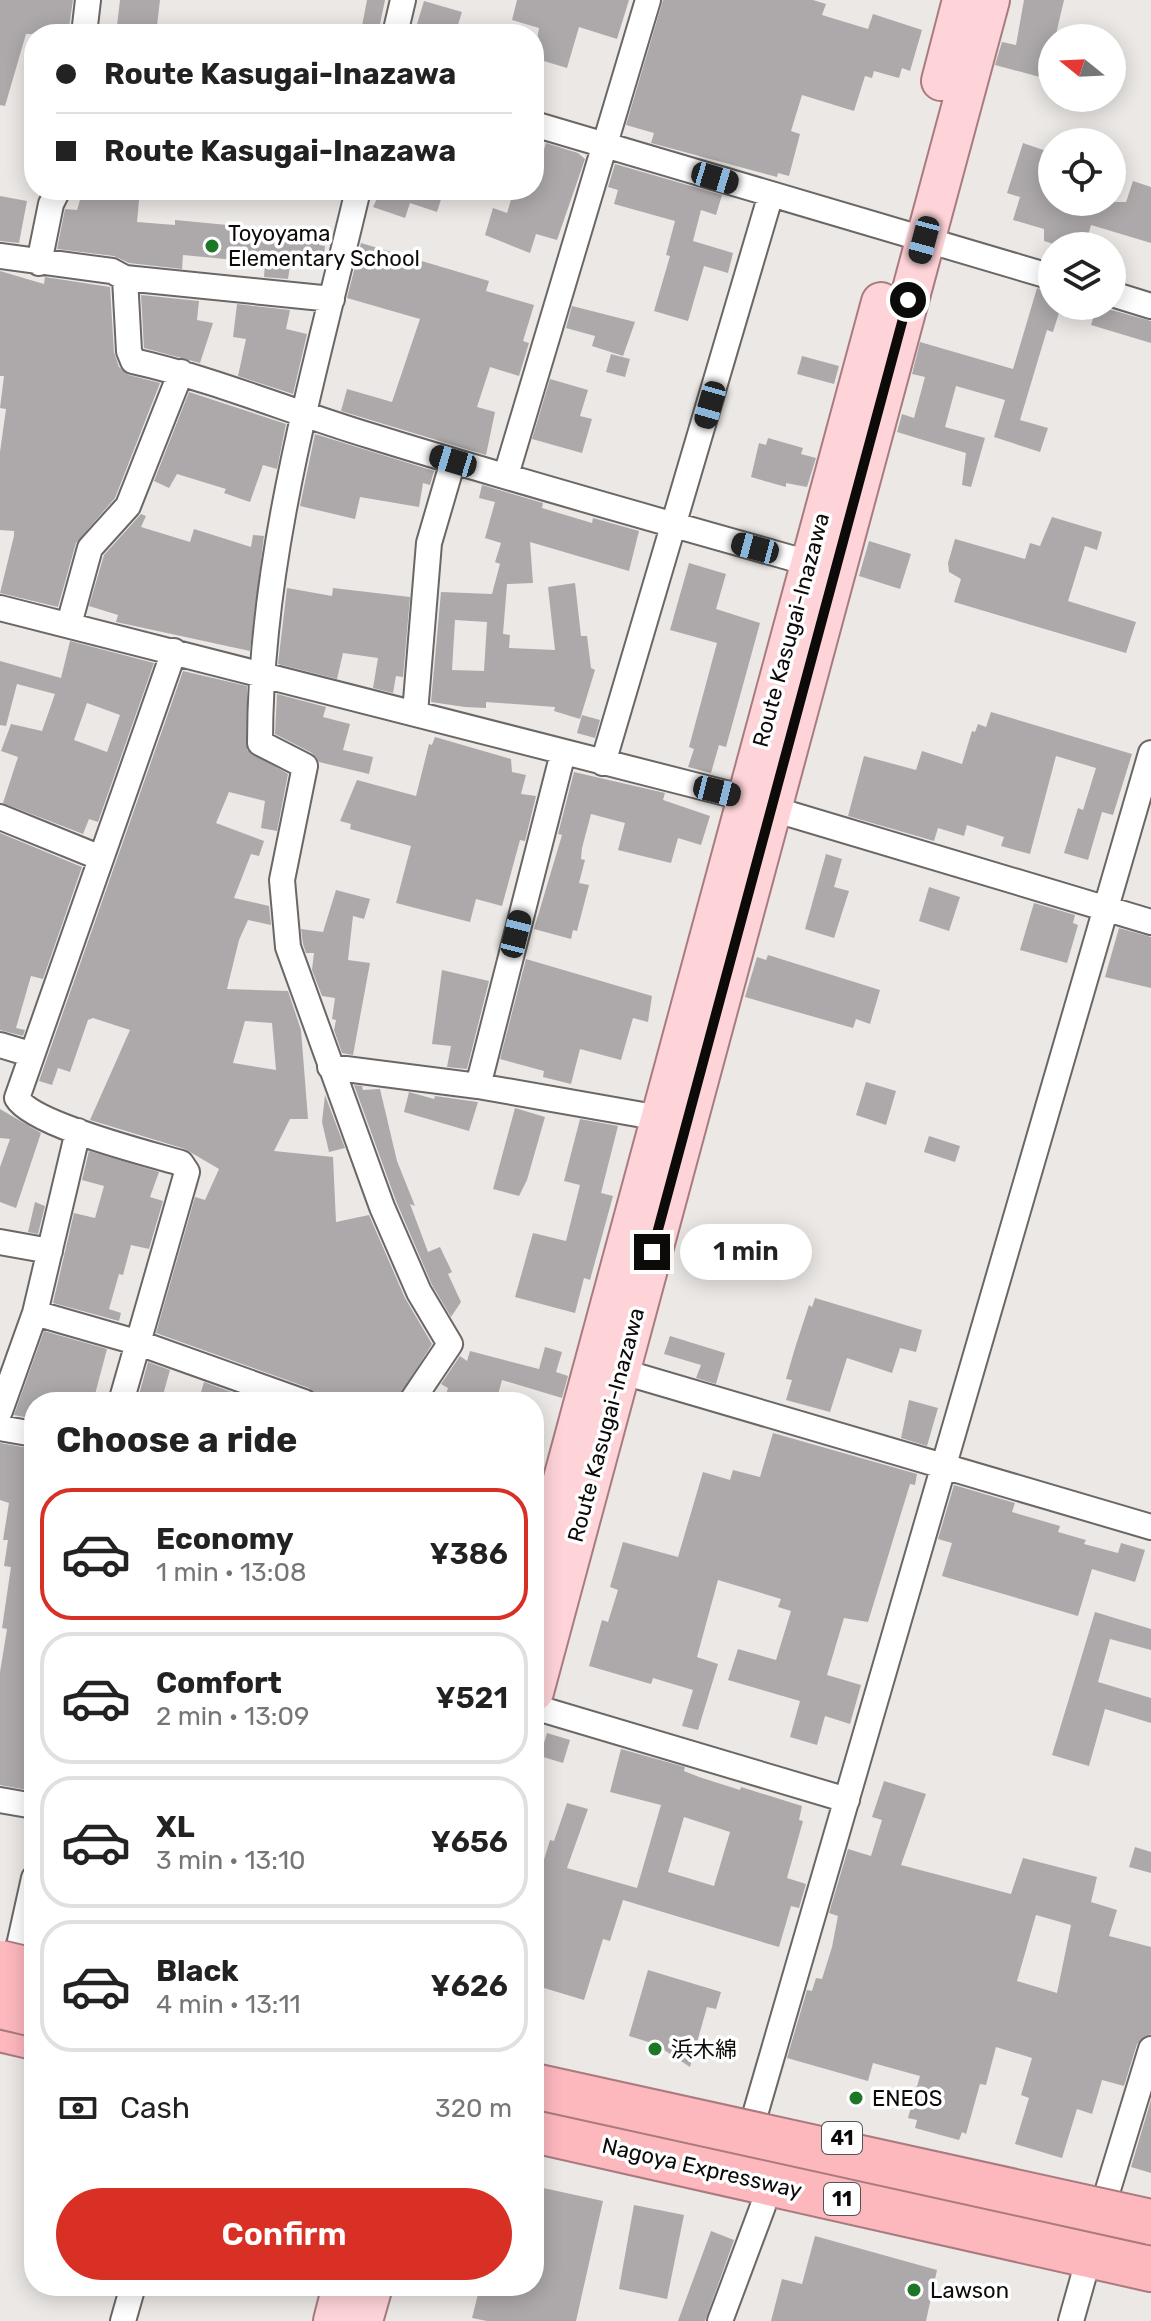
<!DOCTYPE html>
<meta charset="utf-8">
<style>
:root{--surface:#fff;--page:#f6f6f6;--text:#222;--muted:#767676;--line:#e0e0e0;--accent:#d93025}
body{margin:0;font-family:Rubik,"Noto Sans JP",sans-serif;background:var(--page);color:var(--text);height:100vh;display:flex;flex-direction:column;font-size:30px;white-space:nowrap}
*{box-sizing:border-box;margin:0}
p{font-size:26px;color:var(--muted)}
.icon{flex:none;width:44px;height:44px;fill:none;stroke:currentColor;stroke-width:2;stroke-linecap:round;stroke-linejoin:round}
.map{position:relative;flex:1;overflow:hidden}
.panel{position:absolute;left:24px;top:1392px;width:520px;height:904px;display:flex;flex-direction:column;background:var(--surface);border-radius:32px;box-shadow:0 4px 20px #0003}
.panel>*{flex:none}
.top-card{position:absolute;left:24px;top:24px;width:520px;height:176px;border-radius:32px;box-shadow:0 4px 20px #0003;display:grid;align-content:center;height:176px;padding:0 32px;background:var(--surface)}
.needle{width:52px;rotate:288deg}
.controls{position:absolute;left:1038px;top:24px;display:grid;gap:16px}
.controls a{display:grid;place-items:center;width:88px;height:88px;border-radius:50%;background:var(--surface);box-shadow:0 4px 20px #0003;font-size:40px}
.end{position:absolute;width:36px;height:36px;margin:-18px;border:10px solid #0c0b0a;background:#fff;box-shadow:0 0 0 4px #fff}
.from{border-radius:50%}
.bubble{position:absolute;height:56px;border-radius:28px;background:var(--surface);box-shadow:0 4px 20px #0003;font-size:26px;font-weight:600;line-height:56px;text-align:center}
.car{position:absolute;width:24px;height:48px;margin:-24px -12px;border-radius:10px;box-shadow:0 0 6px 2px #0007;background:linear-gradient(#222 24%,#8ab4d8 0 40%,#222 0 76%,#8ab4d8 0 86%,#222 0)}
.top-card b{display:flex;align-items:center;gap:28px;height:76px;font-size:30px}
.top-card b+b{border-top:2px solid var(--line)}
.top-card i{width:20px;height:20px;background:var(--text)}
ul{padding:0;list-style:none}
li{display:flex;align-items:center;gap:24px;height:132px;margin:0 16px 12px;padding:0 16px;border:4px solid var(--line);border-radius:32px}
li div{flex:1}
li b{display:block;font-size:30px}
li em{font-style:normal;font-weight:600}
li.selected{border-color:var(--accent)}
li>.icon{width:72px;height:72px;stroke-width:1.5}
h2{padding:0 32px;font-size:36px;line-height:96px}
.pay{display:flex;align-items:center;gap:20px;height:88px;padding:0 32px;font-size:30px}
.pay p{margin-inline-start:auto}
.primary-button{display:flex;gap:16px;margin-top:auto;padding:16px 32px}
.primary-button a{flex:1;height:92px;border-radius:48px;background:var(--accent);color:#fff;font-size:32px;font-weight:600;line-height:92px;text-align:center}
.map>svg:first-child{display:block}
</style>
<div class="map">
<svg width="1151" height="2321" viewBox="0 0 1151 2321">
<rect width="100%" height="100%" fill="#ebe8e5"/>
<!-- building -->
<path fill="#ada9ab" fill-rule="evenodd" d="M0 0H73L68 34H26L5 106 0 105Z
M120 0H160L156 34H116Z
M367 0H385L379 29 362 26Z
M517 0H629L617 39 579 27 567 68 534 58 539 28 512 20Z
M663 0H813L826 4 822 15 868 29 873 14 922 30 910 71 902 68 899 78 874 71 872 78 865 76 854 111 802 95 791 131 800 134 789 176 778 173 777 177 651 143 654 133 626 125Z
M1024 0H1064L1047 73 1042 72 1040 77 995 65 1002 42 1016 45Z
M424 1 462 12 455 34H414Z
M546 143 578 153 585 159 557 240 536 234 530 253 485 235 493 208 507 213 514 190H534V154L542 156Z
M1023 143 1052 153V202H1126L1133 181 1151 187V243L1091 225 1085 246 1064 241 1060 246 1044 241V229L1013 220 1020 197 1007 193Z
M615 164 722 195 716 215 701 210 693 241 733 253 728 273 704 266 688 321 654 311 670 256 666 255 675 221 614 204 618 190 608 187Z
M83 190H140L137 222 175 225V220L320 234 319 245 325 246 323 268 290 266 288 279 264 277 265 263 183 255 182 269 129 263 114 256 57 249 65 209 77 210Z
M381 190H422L442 196 437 212 410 203 405 218 373 207Z
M0 196 27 201 19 243 0 241Z
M361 243 489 281 486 291 534 305 523 341 529 343 519 376 490 367 477 407 495 412 486 455 341 411 347 389 392 402 420 319 347 298Z
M0 271 44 284 45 277 110 287 114 352 119 367 129 375 160 383 115 498 76 543 58 607 0 593 14 536V531L0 530V452L6 409 0 408 4 376H0Z
M1037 288 1052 292V306H1061L1053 332 1047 330 1020 420 1048 428 1040 452 994 437 1005 400 956 386 945 427 985 438 971 487 962 485 966 453 897 432 902 414 914 418 925 377 912 374 920 342 1013 369Z
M141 295 199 301 197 320 213 323 200 363 144 348Z
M237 304 290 310 286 329 307 334 293 394 238 376 246 339 233 337Z
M572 306 635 322 623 356 592 346 595 336 566 328Z
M1097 306 1151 321V343L1091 325Z
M611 354 630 359 625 377 606 372Z
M802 356 839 366 834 384 797 374Z
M550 379 588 390 580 416 592 419 582 453 532 439Z
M189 392 286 424 277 469 263 465 250 502 224 493 226 489 177 474 169 488 154 481Z
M315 434 434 471 430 485 423 483 419 507 360 497 355 519 300 506Z
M768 438 803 448 801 454 816 458 807 487 786 483V487L751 477 759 443 766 445Z
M482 485 543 503 542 508 592 523 593 518 639 531 629 571 530 542 533 583 507 584 503 634 510 635 509 648 555 650 548 587 575 583 581 636H587L591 668 595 670 580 719 554 711 555 707 486 702V708L465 707 431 702 441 592 492 594 500 564 495 562 501 543 485 538 495 502 479 498ZM455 620 487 622 484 671 452 670Z
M141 514 146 516 141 527 190 542 194 529 251 547 253 535 264 536 250 651 116 622 118 615 89 606 104 555Z
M1052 517 1102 532 1097 550 1085 546 1068 601 1136 622 1126 653 954 602 961 579 949 572 948 563 955 539 1025 559 1030 543 1040 546Z
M869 541 911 554 900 589 859 576Z
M689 563 726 574 716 609 760 623 726 747 719 745 711 773 688 767 694 749 689 747 717 643 670 630Z
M287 588 332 596 333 588 410 597 403 677 396 676 393 693 373 688 378 658 343 653 337 679 278 664Z
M70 641 154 663 98 822 89 819 83 834 3 803 18 757 1 751 11 724 42 731 55 694 17 684 6 726 0 725V661L61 678ZM87 703 120 715 107 752 74 740Z
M183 671 247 686V750L288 774 277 831 261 828 265 801 229 792 216 823 264 841 259 856 251 854 234 898 269 906 271 925 248 920 239 940 227 989 288 991 301 1030 308 1119H290L274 1151 333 1157 336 1222 369 1215 405 1298 432 1344 396 1402H319L309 1388 156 1333 195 1197 205 1200 219 1169 185 1149 90 1120 130 1030 93 1018 88 1020 70 1072 58 1068 52 1085 39 1081ZM245 1021 272 1023 276 1070 233 1063Z
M277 694 326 707 323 717 350 724 343 750 373 757 369 774 319 762 312 753 275 734Z
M991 712 1132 754 1113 815 1102 812 1088 860 1064 853 1078 808 1083 810 1096 768 1056 756 1030 854 1001 846 1004 837 967 825 964 836 938 828 934 841 848 816 864 756 916 770 922 751 962 764 972 731 975 732 978 724 986 727Z
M582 715 600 720 595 738 577 733Z
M435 737 511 759 512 772 526 775 521 794 536 796 525 841 520 840 502 906 476 899 470 922 396 903 411 846 350 829 351 824 340 821 357 780 416 796 429 744 432 745Z
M574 772 665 793 663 800 710 816 701 845 678 838 671 863 618 850 625 823 591 814 582 848 581 859 585 860 579 883 589 885 577 931 573 930 571 939 534 929 562 835 558 834Z
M0 833 82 867 43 979 31 976 16 1028 25 1030 23 1036 0 1030Z
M826 854 842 859 834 887 849 891 834 938 805 929Z
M929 887 960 897 949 931 919 921Z
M336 890 370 899 364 919 353 916 348 960 370 963 353 1055 342 1053 334 1030 336 1020 332 1019 335 998 322 996 312 970 314 953H306L303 944 301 929 323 932Z
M1034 903 1075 915 1073 923 1078 925 1067 963 1020 950Z
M1119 928 1151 937V988L1105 977Z
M768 955 880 990 870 1024 856 1019 853 1028 745 997 757 957 766 960Z
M526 959 652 996 648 1022 633 1018 621 1060 580 1049 571 1084 543 1077 544 1071 500 1059Z
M442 970 489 981 467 1069 447 1067 451 1046 432 1044Z
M866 1082 896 1091 886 1125 856 1115Z
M354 1085 362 1086 363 1090 380 1089 397 1161 415 1206 410 1204 428 1252 440 1247 452 1272 448 1274 461 1302 451 1317 432 1285 396 1201Z
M409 1092 434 1099 435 1096 478 1102 469 1131 404 1112Z
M325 1095 345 1148 329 1152 322 1122Z
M515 1108 545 1117 527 1180 519 1196 493 1189Z
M0 1109 41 1133 16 1208 0 1202V1167L10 1139 0 1138Z
M580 1119 618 1126 601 1193 613 1196 590 1280 584 1278 575 1313 515 1297 533 1233 566 1241 580 1185 564 1181Z
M929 1136 960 1146 955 1162 924 1152Z
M89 1151 159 1172 150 1197 163 1201 149 1249 131 1245 123 1275 119 1274 109 1309 121 1313 119 1321 53 1303 74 1213 95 1218 104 1186 82 1180Z
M35 1202 45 1206 38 1234 28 1232Z
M815 1298 922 1330 916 1352 900 1348 892 1373 847 1358 830 1412 786 1400 792 1380 786 1379 795 1348 809 1305 812 1307Z
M44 1331 107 1349 93 1402H34V1419L14 1415Z
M670 1336 725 1353 716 1384 696 1378 701 1365 664 1354Z
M545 1347 562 1352 556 1372 568 1376 562 1398 502 1380 496 1402H444L448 1388 441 1384 460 1356 467 1361 470 1351 539 1369Z
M148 1362 170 1370 161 1402H137Z
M204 1382 259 1402H198Z
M909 1400 938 1408 927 1446 901 1438Z
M773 1433 917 1474 915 1485 910 1484 868 1622 844 1618 827 1675 861 1685 850 1724 825 1716 817 1745 790 1737 800 1701 728 1680 738 1649 776 1660 791 1611 778 1607 781 1599 718 1580 697 1657 718 1664 698 1730 682 1726 693 1690 653 1678 651 1684 589 1666 602 1620 608 1622 618 1590 610 1587 623 1542 678 1557 703 1472 730 1480 733 1470 760 1477Z
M0 1443 34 1449V1677L28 1713 34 1714 29 1752 34 1753 33 1791 0 1785V1672L7 1629 2 1628 11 1567 4 1566 8 1540H3L9 1503 0 1500Z
M954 1485 1015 1503 1012 1512 1060 1526 1058 1532 1086 1540 1084 1544 1118 1553 1121 1543 1145 1550 1135 1582 1092 1569 1078 1616 942 1576 952 1543 938 1539Z
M1095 1612 1151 1629V1650L1110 1639 1098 1682 1151 1698V1723L1105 1709 1089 1766 1052 1755Z
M547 1733 570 1740 563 1763 540 1756Z
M621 1749 685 1767 684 1771 699 1777 740 1790 741 1787 802 1806 799 1820 803 1821 787 1878 806 1884 799 1908 791 1906 779 1947 623 1900 610 1941 603 1939 584 2000 534 1985V1892L550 1840 554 1841 567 1803 588 1809 567 1868 637 1888 661 1805 610 1792ZM684 1817 730 1832 714 1886 668 1872Z
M884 1781 926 1794 901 1865 1011 1894 1023 1858 1097 1877 1091 1902 1117 1910 1109 1936 1151 1947V2034L1137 2044 1124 2086 1102 2080 1092 2114 1077 2109 1062 2158 1015 2144 1029 2098 1021 2095 1032 2058 996 2047 986 2085 980 2084 966 2134 962 2132 959 2140 915 2128 917 2120 908 2118 920 2076 873 2063 868 2081 787 2058 807 1990 812 1991 816 1978 822 1979 832 1947 838 1916 829 1913 848 1849 871 1856 882 1820 872 1817ZM1036 1915 1071 1925 1057 1993 1017 1981Z
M1135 1847 1151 1852V1873L1129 1867Z
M648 1970 721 1992 716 2009 707 2007 690 2067 655 2044 629 2036Z
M1151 2100V2173L1131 2167Z
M534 2186 603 2201 576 2321H487L472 2318 480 2286H534Z
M634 2205 684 2215 667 2299 619 2289Z
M711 2231 734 2240 705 2321H678Z
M815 2236 937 2270 926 2321H771L782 2279 802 2284Z"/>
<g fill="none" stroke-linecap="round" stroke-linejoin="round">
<defs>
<path id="street" d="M84 34 88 0
M395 34 403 0
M534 124 1052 277
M358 190C315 372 260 554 260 743L305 766 282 880 288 947 382 1207 419 1292 450 1344 411 1402
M0 256 112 271 125 278 332 299
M39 263 51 204 58 190
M125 278 129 351 133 361C214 379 291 412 371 436 516 481 663 522 809 563
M1112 294 1151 306
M506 475 648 0
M0 608 745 798 773 809 1151 922
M69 624 90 548 128 506 181 372
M415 713 429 543 453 461
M603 763 771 194
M0 817 101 858
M0 1045 30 1054
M330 1067 478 1086 660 1118
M478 1086 563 753
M0 1242 50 1251
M35 1313 136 1342 304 1402
M620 1371 1151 1527
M121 1402 187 1172 181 1163C147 1153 33 1125 17 1098L174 651
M0 1411 35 1313 78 1131
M0 1428 34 1434
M534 1707 847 1800
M0 1800 34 1806
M12 1977 34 1878
M754 2118 1151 753
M1106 2196 1151 2049
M123 2321 133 2286
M720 2321 763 2206
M1071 2321 1084 2275"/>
<path id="primary" d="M941 81 962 0
M534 1586 881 302
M534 1692 990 0
M333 2321 342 2286
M363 2321 373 2286"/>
<path id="highway" d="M0 2029 34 2037
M534 2130 1151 2269"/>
</defs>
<!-- street casing -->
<use href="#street" stroke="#6a6765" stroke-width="28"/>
<!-- primary casing -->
<use href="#primary" stroke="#a97b7f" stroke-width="42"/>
<!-- highway casing -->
<use href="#highway" stroke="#a97b7f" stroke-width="48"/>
<!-- street -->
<use href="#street" stroke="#fff" stroke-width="24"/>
<!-- primary -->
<use href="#primary" stroke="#fed4d8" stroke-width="38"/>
<!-- highway -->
<use href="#highway" stroke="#fdb8be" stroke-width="44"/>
<defs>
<path id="highway-bridge" d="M0 1963 34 1971
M0 2006 34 2014
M534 2086 1151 2222"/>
</defs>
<!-- highway-bridge casing -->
<use href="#highway-bridge" stroke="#a97b7f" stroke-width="48" stroke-linecap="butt"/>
<!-- highway-bridge -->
<use href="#highway-bridge" stroke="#fdb8be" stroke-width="44"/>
</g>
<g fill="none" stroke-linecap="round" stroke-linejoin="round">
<!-- route -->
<path stroke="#0c0b0a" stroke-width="10" d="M652 1252 908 300"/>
</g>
<!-- markers -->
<g fill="#1c7827" stroke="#fff" stroke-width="3">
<circle cx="212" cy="246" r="8"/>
<circle cx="655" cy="2049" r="8"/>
<circle cx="856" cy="2098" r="8"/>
<circle cx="914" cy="2290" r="8"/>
</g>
<g text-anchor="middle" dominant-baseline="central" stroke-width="7" stroke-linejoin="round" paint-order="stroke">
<!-- shield labels -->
<g fill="#fff" stroke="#555454" stroke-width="2">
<rect x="822" y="2122" width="40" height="32" rx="6"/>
<rect x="824" y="2183" width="36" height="32" rx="6"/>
</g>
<g font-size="20" font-weight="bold" fill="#0c0b0a">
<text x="842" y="2138">41</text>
<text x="842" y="2199">11</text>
</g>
<!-- poi labels -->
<g font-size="22" fill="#0c0b0a" stroke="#fff" text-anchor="start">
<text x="228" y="233">Toyoyama<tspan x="228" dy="25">Elementary School</tspan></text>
<text x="671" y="2049">浜木綿</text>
<text x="872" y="2098">ENEOS</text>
<text x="930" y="2290">Lawson</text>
</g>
<!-- street labels -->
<g font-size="22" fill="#0c0b0a" stroke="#fff">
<text transform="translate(791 630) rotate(-75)">Route Kasugai-Inazawa</text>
<text transform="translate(606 1425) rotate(-75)">Route Kasugai-Inazawa</text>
<text transform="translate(702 2168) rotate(13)">Nagoya Expressway</text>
</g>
</g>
</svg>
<div class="controls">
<a><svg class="needle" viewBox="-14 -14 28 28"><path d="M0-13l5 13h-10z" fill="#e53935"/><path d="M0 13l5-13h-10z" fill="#767676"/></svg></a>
<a><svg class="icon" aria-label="locate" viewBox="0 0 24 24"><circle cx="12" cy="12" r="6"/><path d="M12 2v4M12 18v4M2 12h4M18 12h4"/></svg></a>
<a><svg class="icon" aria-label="layers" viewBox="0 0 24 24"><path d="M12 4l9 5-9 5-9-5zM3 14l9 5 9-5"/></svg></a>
</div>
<i class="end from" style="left:908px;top:300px"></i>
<i class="end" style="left:652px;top:1252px"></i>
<div class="bubble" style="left:680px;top:1224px;width:132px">1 min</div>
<i class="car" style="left:715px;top:178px;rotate:107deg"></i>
<i class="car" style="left:924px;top:240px;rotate:195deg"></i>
<i class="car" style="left:710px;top:405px;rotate:196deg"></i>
<i class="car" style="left:453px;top:461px;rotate:287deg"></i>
<i class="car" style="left:755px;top:548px;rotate:285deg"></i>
<i class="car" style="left:717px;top:791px;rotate:104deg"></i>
<i class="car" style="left:516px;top:934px;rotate:14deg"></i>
<div class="top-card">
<b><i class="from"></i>Route Kasugai-Inazawa</b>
<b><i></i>Route Kasugai-Inazawa</b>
</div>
<section class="panel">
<h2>Choose a ride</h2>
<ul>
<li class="selected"><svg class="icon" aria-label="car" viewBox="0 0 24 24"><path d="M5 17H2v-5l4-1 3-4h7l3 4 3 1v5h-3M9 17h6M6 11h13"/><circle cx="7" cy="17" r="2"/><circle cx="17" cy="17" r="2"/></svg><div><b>Economy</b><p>1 min · 13:08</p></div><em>¥386</em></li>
<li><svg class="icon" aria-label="car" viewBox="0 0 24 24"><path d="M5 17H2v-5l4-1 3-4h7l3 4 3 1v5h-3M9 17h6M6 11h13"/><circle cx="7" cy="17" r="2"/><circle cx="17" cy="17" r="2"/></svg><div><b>Comfort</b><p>2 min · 13:09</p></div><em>¥521</em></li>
<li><svg class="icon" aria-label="car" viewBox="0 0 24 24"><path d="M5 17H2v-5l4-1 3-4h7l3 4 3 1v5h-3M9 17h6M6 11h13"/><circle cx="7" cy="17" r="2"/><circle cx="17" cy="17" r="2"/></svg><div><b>XL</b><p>3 min · 13:10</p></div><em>¥656</em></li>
<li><svg class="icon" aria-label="car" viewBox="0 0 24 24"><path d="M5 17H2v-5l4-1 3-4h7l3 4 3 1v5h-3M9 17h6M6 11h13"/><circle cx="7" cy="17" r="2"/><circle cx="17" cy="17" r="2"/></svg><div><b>Black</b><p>4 min · 13:11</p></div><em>¥626</em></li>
</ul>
<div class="pay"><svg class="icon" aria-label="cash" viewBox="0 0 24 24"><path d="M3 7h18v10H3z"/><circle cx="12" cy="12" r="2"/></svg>Cash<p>320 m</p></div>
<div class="primary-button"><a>Confirm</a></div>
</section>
</div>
